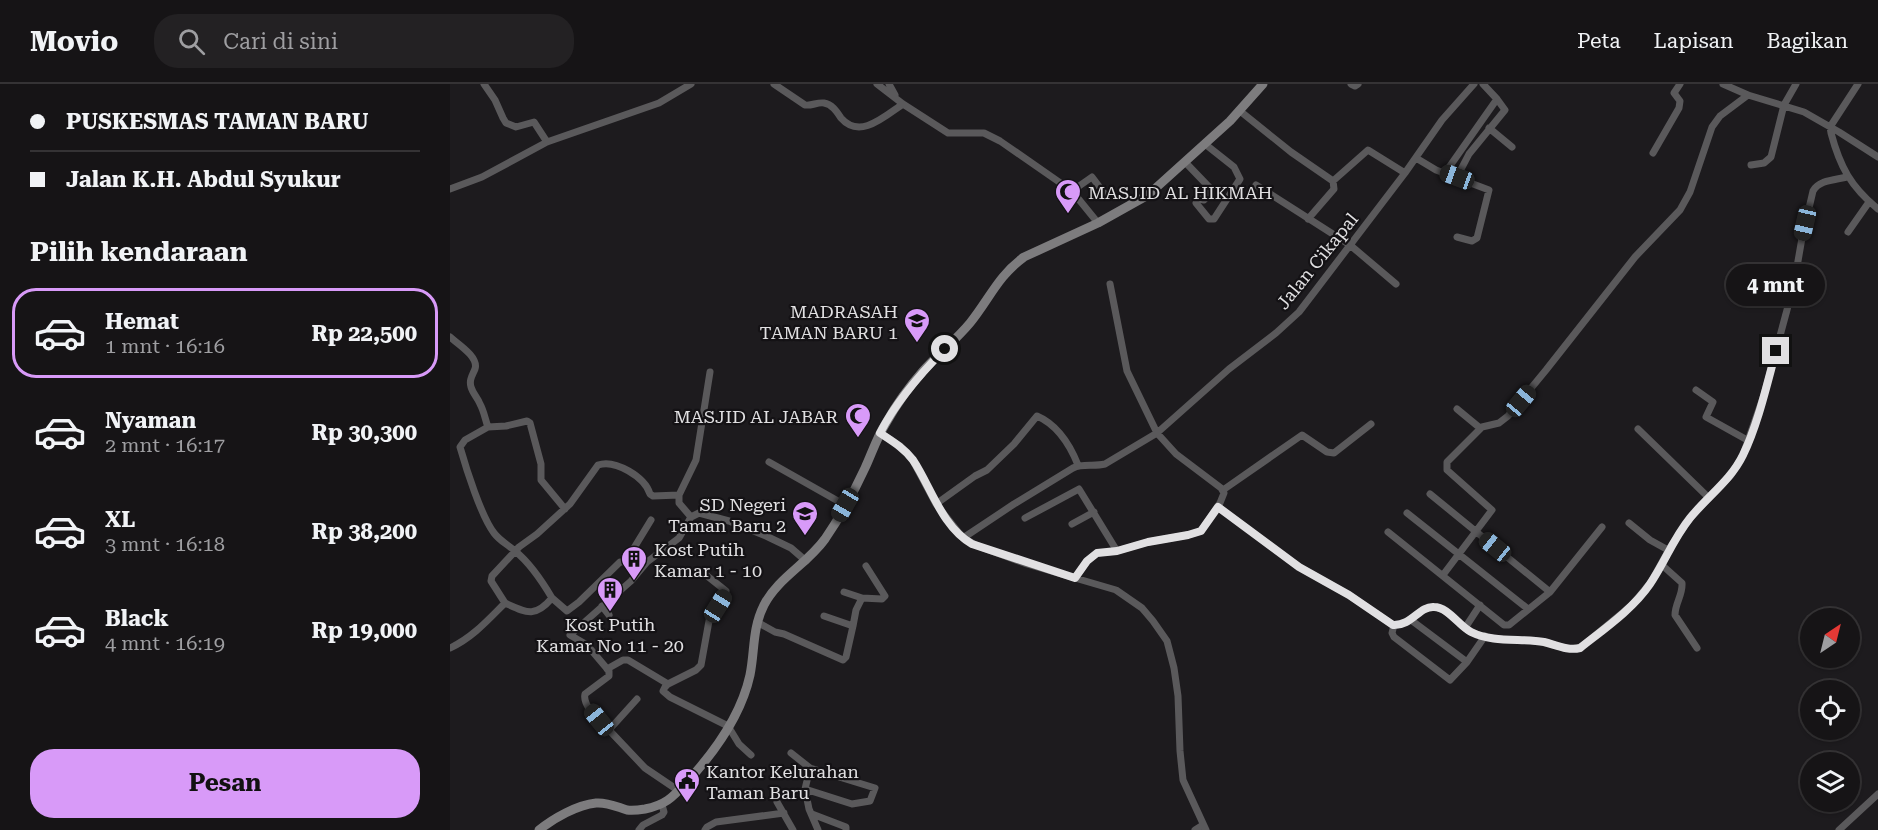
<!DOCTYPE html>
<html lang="id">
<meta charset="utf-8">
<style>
:root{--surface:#161416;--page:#232123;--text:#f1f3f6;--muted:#9e9ea1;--line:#353335;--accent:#d89af8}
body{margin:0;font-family:"Roboto Serif",serif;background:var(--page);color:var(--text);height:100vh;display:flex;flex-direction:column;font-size:22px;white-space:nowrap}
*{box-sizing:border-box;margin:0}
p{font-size:20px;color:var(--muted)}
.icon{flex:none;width:33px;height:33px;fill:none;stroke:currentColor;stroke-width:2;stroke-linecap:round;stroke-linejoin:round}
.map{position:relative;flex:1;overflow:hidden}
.details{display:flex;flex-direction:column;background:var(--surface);width:450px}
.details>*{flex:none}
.guide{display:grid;align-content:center;height:132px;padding:0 30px;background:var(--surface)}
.needle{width:39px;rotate:35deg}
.fabs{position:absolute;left:1350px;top:524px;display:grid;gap:12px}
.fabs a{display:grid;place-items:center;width:60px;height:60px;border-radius:50%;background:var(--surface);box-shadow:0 2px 4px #0004,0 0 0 2px var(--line);font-size:30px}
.end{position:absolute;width:27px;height:27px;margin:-14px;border:8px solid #e1e0e2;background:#111;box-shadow:0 0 0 3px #111}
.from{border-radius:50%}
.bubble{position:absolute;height:42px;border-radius:21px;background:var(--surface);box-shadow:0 2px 4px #0004,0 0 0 2px var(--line);font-size:20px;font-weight:700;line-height:42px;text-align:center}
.car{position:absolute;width:18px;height:36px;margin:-18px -9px;border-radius:8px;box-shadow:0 0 4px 2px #0007;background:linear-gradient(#222 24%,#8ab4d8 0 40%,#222 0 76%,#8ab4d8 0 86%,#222 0)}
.guide b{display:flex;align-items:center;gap:21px;height:57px;font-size:22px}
.guide b+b{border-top:2px solid var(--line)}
.guide i{width:15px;height:15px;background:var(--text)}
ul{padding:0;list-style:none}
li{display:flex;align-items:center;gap:18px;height:90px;margin:0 12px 9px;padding:0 18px;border:3px solid transparent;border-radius:24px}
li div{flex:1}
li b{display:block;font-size:22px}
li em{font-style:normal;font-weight:700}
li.active{border-color:var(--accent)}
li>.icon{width:54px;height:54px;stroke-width:1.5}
h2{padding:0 30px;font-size:27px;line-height:72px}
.action{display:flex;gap:12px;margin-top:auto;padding:12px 30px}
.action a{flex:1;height:69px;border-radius:24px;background:var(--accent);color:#111;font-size:24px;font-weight:700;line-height:69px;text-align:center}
header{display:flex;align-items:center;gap:36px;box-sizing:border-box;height:84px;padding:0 30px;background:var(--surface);border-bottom:2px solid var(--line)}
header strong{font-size:28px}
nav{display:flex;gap:33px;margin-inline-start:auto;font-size:21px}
.search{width:420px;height:54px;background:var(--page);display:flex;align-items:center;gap:15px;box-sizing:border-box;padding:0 21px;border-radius:24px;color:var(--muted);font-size:22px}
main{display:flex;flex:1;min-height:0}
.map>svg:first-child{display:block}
</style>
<header>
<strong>Movio</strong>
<div class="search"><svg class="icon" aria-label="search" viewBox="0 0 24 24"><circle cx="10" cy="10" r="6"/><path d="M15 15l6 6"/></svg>Cari di sini</div>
<nav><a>Peta</a><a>Lapisan</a><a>Bagikan</a></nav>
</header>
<main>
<section class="details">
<div class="guide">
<b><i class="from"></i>PUSKESMAS TAMAN BARU</b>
<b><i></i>Jalan K.H. Abdul Syukur</b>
</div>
<h2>Pilih kendaraan</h2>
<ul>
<li class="active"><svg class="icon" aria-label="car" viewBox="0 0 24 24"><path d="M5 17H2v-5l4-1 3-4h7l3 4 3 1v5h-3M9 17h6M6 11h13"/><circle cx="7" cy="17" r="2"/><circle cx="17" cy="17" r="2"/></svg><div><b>Hemat</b><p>1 mnt · 16:16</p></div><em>Rp 22,500</em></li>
<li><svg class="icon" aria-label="car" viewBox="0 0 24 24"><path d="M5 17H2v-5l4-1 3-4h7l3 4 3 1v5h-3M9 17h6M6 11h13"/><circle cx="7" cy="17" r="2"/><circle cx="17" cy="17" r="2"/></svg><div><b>Nyaman</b><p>2 mnt · 16:17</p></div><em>Rp 30,300</em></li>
<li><svg class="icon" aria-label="car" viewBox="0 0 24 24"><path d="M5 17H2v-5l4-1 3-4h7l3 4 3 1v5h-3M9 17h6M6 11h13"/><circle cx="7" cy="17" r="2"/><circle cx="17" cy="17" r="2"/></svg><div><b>XL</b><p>3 mnt · 16:18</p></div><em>Rp 38,200</em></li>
<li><svg class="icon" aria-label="car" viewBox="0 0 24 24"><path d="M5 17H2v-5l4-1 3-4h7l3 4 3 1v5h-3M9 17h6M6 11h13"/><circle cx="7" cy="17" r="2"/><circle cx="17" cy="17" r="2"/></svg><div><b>Black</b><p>4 mnt · 16:19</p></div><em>Rp 19,000</em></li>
</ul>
<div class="action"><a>Pesan</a></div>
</section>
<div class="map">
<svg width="1428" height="746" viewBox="0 0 1428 746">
<rect width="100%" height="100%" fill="#1d1b1e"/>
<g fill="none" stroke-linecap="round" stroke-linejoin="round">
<!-- street -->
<path stroke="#5a595b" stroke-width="7" d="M34 0 45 16 53 34 56 39 66 43 84 38 97 58
M324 0 355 21C362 22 367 18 374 19 382 20 387 28 391 34 410 56 435 32 453 20
M427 0 453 20 498 49H534L550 57 622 107 648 139
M439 0 445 11
M901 0 905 2 908 0
M1273 0 1298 11 1354 28 1389 48 1428 73
M1408 0 1380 43 1381 49C1390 83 1401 103 1428 125
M790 27 841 68 883 97 918 66 955 89
M1039 44 1062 63
M1203 69 1229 24 1230 17 1224 9 1230 0
M966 74 986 86 1039 106 1027 154 1022 157 1007 153
M735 78 760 104V109L754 116 749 115 746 119 759 135H764L790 95 784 83 755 60
M1301 81 1314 79 1321 73 1334 21 1346 0
M995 89 1047 15 1033 0
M1007 93 1019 70 1055 26 1047 15
M806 101 900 161 946 200
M0 105 32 93 97 58 209 19 241 0
M622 107 642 93 654 109
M858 135 884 105 883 97
M1398 148 1419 118
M0 253C8 260 29 273 25 285 22 292 19 296 21 303 23 310 28 314 30 320 34 327 35 335 38 343L15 356 10 363C16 384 31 432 44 449 50 457 57 460 65 467 80 479 92 497 102 514
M1246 306 1263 318 1256 333 1299 357
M1007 325 1030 344
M38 343 56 342 77 337 80 339 91 380V396L115 425
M1188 345 1259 414
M430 349 450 362 462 375 486 420 513 454 528 462 577 480 666 506 692 524 703 537 717 557 724 584 728 612 730 667 733 696 756 746
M319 378 395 421
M773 406 852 351 877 368 884 369 921 340
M486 420 525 392 537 386 564 360 587 332C608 341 620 361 628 381
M768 423 849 483 899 511 943 541C961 542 969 522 984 523 998 524 1009 542 1022 548 1043 559 1071 554 1094 558 1106 561 1118 567 1130 564L1182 521 1201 498 1221 462 1241 433 1281 391 1293 371 1314 311 1344 200 1352 154 1363 107C1369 96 1385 96 1397 93
M957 429 1078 525
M241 433 229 419V411L246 376 260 288
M575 434 629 405 667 467
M1179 439 1200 456 1218 466
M622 440 644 428
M938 448 1054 541H1059L1100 508 980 410
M513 454 564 420 623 384C633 379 644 383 655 380L707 349 779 285 826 249 849 228 862 211 955 89 992 36 1024 0
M176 477 201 436
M1212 481 1232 499C1233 511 1225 519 1225 531L1247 564
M256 491 276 507 259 537 251 581 246 586 218 600 215 603 213 607 220 613 278 642 289 660 301 671
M993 491 1042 426 997 386V378L1032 343 1049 339 1058 332 1096 286 1185 173 1230 126 1240 108 1262 43 1270 32 1298 11
M625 494 637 477 647 469 667 467 698 458 738 451 751 447 770 419 774 409 771 404 726 370 707 349 677 287 660 200
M394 508 412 514
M1100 508 1152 443
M55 519C77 529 85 534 102 514L117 527 129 518 170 478H197L229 454 241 433 249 429 279 437 316 452 341 464 356 477
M152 522 159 531
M961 536 1017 578
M307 538 325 548 334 550 393 576 396 573 403 542 374 532
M944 541 942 549 944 553 1000 596 1017 578 1035 552
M403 542 406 526 412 514 432 515 435 512 416 482
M1015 544 1030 521
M0 564C22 554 38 536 55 519L41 497 42 492 69 463 87 450 120 420 148 381C165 375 195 393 200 410L203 412 229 411
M157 585 173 576H178L218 600
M187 615 159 646 195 684 229 707
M159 646C150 637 132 622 135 610L159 592V587L137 561 120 551 181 497 197 478
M341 669 360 684
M355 705 402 720 420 717 425 704 360 684 355 705 359 725 368 746
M327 718 343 746
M362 730 396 743V746
M189 746 193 741 212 731 214 728 212 721
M255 746 257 743 266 738 334 729
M745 746 753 741
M1389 746 1428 710"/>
<!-- secondary -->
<path stroke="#7d7c7e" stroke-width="9" d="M89 746C104 734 127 721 146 719 157 718 167 723 177 726 183 727 189 726 195 725 215 721 222 714 236 699 263 670 291 632 300 591 305 566 302 545 314 521 328 494 357 480 375 455 390 433 404 408 415 384 422 369 427 353 436 339 446 321 459 303 473 287 488 270 506 256 520 239 540 214 548 192 574 173L648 139 698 111 780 37 813 0"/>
</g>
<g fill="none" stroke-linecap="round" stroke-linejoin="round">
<!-- route -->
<path stroke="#e1e0e2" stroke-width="8" d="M495 265C470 290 446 318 430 349 442 357 454 364 463 376 481 403 492 443 522 460L625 494 637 477 647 469 667 467 698 458 738 451 751 447 768 423 849 483 899 511 943 541C962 542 969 522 984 523 998 523 1009 542 1021 548 1043 559 1071 554 1094 558 1106 561 1118 567 1130 564 1154 545 1183 525 1200 500 1215 478 1223 455 1240 434 1258 412 1281 396 1293 371 1308 340 1317 300 1326 267"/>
</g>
<!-- icons -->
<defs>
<symbol id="mosque-pin" viewBox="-11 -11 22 30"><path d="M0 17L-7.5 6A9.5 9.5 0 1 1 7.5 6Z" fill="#d89af8" stroke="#141215"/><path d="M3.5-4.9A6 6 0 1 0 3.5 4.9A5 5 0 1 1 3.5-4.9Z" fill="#111"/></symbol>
<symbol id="school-pin" viewBox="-11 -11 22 30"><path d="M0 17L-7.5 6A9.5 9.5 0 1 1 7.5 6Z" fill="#d89af8" stroke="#141215"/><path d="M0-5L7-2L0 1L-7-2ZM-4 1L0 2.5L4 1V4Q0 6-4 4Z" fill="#111"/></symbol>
<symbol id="building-pin" viewBox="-11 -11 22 30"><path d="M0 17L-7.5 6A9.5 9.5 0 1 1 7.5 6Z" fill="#d89af8" stroke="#141215"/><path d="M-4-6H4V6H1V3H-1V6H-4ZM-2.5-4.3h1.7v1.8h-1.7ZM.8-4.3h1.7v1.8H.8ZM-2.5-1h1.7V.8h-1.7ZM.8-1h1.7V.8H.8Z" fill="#111"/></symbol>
<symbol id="civic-pin" viewBox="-11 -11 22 30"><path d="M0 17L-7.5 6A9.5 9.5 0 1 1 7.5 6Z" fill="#d89af8" stroke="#141215"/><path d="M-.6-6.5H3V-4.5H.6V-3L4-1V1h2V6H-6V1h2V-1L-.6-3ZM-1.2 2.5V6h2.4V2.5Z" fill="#111"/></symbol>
</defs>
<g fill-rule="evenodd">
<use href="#mosque-pin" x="603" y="93" width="30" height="40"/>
<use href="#school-pin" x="452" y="222" width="30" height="40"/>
<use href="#mosque-pin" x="393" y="317" width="30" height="40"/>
<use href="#school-pin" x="340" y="415" width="30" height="40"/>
<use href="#building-pin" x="169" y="460" width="30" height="40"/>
<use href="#building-pin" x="145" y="491" width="30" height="40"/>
<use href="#civic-pin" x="222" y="682" width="30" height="40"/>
</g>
<g text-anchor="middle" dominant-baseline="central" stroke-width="4.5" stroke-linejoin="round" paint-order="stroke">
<!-- poi labels -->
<g font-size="18" fill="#e1e0e2" stroke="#141215" text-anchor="start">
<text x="638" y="108">MASJID AL HIKMAH</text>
<text x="448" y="227" text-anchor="end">MADRASAH<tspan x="448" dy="21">TAMAN BARU 1</tspan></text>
<text x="388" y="332" text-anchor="end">MASJID AL JABAR</text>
<text x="336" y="420" text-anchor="end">SD Negeri<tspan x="336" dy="21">Taman Baru 2</tspan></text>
<text x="204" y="465">Kost Putih<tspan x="204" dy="21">Kamar 1 - 10</tspan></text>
<text x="160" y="540" text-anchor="middle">Kost Putih<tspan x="160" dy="21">Kamar No 11 - 20</tspan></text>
<text x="256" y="687">Kantor Kelurahan<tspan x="256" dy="21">Taman Baru</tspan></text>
</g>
<!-- street labels -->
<g font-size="18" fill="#e1e0e2" stroke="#141215">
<text transform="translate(867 177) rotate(-51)">Jalan Cikapal</text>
</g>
</g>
</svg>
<div class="fabs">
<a><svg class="needle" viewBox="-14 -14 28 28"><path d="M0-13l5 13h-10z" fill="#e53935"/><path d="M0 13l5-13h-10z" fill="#9e9ea1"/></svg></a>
<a><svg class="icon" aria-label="locate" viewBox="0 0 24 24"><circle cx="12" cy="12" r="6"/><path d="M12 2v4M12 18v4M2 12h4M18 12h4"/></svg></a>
<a><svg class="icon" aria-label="layers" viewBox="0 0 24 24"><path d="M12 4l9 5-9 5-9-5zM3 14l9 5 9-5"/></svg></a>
</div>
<i class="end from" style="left:495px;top:265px"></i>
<i class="end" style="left:1326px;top:267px"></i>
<div class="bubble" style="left:1276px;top:180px;width:99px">4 mnt</div>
<i class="car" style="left:1007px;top:93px;rotate:290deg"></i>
<i class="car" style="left:1355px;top:139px;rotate:193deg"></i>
<i class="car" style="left:1071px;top:317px;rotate:40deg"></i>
<i class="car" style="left:395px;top:421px;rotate:210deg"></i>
<i class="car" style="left:1045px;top:463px;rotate:309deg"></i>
<i class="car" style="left:268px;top:522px;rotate:32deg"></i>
<i class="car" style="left:149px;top:636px;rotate:321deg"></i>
</div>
</main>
